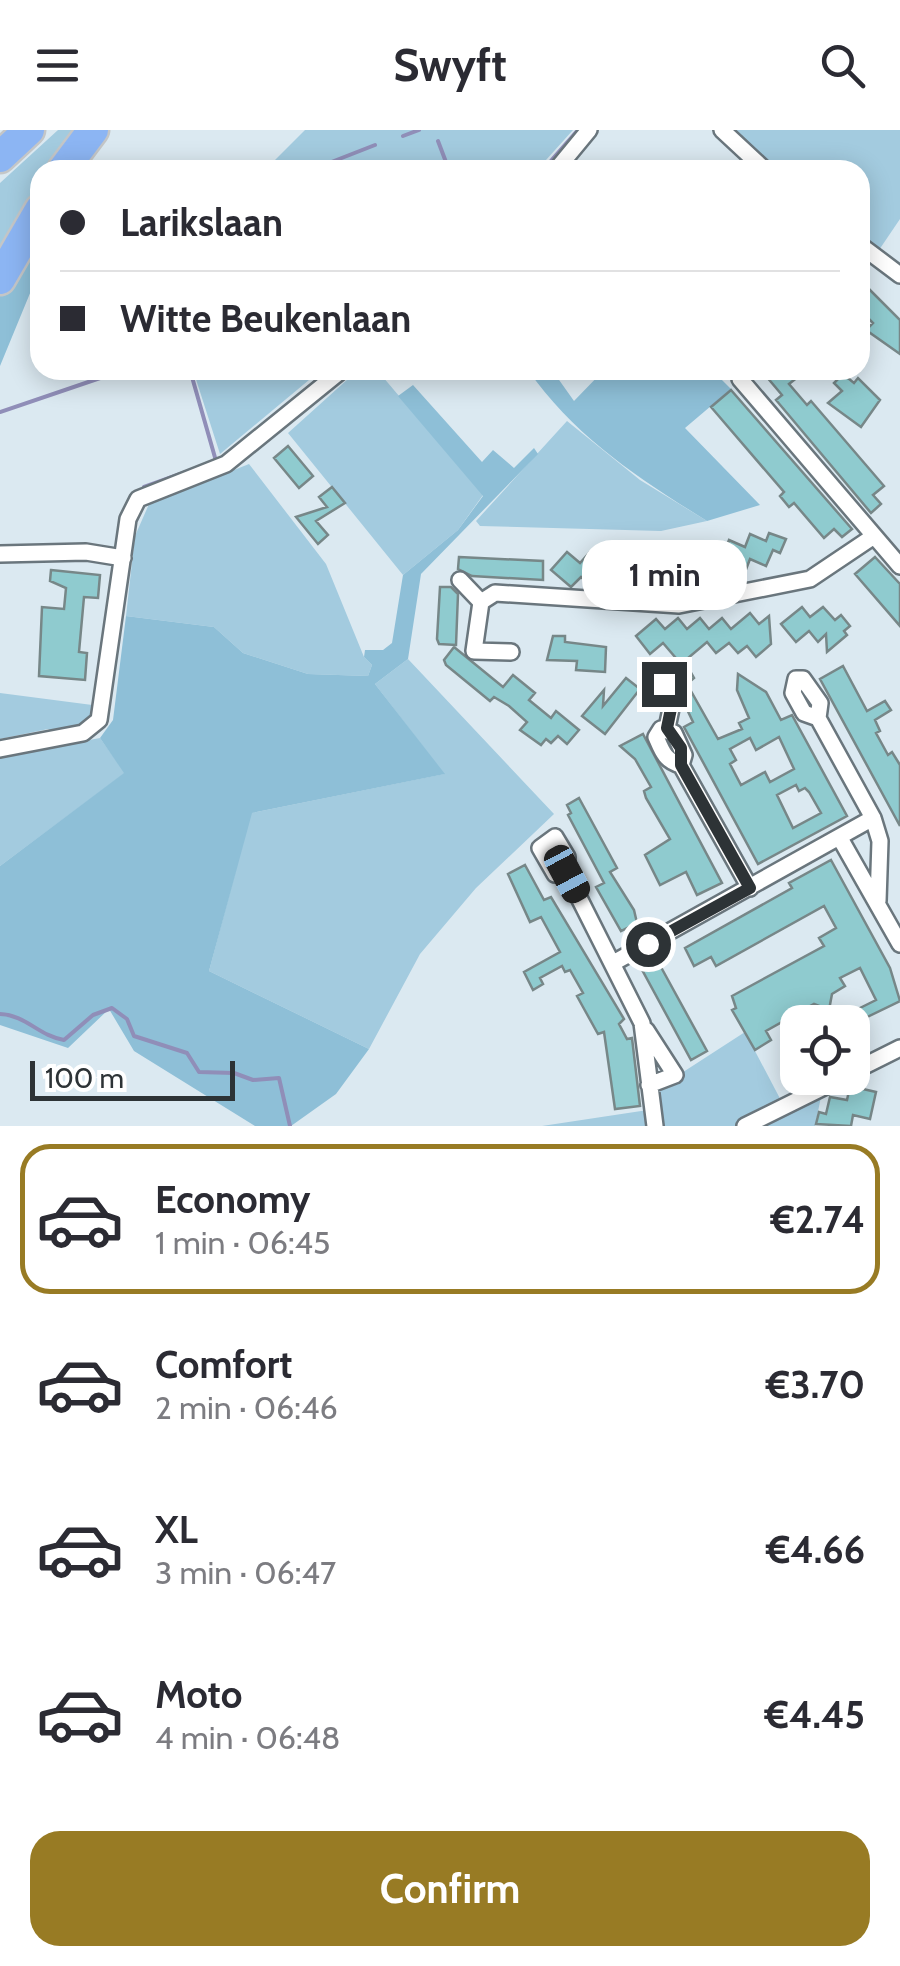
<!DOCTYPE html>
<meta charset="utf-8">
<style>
:root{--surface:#fff;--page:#f7f7f7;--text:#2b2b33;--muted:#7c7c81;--line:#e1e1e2;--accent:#987b24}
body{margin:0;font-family:Cabin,sans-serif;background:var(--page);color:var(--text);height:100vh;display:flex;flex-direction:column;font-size:38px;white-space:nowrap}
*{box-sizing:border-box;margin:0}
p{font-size:32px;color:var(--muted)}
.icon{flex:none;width:55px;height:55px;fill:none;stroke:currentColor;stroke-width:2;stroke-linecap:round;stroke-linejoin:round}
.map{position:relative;height:996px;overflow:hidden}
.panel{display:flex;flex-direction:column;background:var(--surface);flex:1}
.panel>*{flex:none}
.banner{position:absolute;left:30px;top:30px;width:840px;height:220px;border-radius:30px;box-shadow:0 5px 25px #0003;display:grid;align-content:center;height:220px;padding:0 30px;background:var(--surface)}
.fabs{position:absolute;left:780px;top:875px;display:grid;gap:20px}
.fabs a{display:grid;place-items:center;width:90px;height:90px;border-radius:20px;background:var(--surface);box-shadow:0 5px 25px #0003;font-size:50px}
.scale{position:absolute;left:30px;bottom:25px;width:205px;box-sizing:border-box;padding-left:10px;border:5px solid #2d3336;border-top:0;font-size:28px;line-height:35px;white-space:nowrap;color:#2d3336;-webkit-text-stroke:8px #fff;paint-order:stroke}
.end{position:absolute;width:45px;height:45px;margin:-22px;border:12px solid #2d3336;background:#fff;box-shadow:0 0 0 5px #fff}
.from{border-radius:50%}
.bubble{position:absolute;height:70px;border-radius:30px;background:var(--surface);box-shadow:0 5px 25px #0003;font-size:32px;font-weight:800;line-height:70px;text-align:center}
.car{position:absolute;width:30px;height:60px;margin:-30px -15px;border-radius:12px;box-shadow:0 0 8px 2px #0007;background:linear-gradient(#222 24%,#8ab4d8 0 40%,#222 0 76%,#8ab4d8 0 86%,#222 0)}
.banner b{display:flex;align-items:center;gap:35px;height:95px;font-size:38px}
.banner b+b{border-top:2px solid var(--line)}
.banner i{width:25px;height:25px;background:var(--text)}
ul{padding:18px 0 0;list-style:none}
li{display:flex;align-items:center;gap:30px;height:150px;margin:0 20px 15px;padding:0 10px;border:5px solid transparent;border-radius:30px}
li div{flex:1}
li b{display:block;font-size:38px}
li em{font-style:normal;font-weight:800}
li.active{border-color:var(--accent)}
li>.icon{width:90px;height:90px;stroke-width:1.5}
.primary-button{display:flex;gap:20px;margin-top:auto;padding:20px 30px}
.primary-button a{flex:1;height:115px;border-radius:30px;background:var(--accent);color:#fff;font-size:40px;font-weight:800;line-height:115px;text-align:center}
header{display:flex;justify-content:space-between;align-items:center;height:130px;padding:0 30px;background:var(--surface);font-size:45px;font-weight:800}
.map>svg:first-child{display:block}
</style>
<header><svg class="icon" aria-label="menu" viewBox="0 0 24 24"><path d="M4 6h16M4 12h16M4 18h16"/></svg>Swyft<svg class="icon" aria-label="search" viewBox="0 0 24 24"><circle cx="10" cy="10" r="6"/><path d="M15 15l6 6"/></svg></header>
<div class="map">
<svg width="900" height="996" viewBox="0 0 900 996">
<rect width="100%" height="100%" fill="#dbe9f1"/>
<!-- green -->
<path fill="#a3cbdf" d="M58 0H83L52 40H40V57L0 123V53Z
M305 0H573L537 40H265Z
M731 0H900V89L879 120 860 105V40H776Z
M193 240H321L220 324Z
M358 240H377L483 365 458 400 403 445 288 303Z
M567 291 640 350 707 391 661 401 480 396 476 391Z
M249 334 326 434 364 527 372 535 368 546 308 544 243 523 214 497 126 486 135 406 149 374Z
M408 529 554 684 476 758 420 824 369 919 209 841 251 683 444 644 375 554Z
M0 563 100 576 81 600 55 604 48 599 0 609Z
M100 608 125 643 0 736V627Z
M745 902 786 980 822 962 815 996H542L661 978 660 957Z"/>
<!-- forest -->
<path fill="#8ebfd7" d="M40 95V139L0 236V164Z
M528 240H552L574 271 604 240H733L721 249 731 259 685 298 760 375 707 391C638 348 575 307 528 240Z
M413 255 482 332 493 320 514 338 534 318 538 324 421 444 408 529 375 554 445 644 252 683 209 841 369 919 336 964 291 996H255L134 921 109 879 68 918 0 895V736L124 643 100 608 113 590 126 486 214 497 243 523 308 544 368 546 372 535 364 527 365 520H383L392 513 403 445 458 400 483 366 398 266Z"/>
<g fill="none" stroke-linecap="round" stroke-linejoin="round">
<!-- stream -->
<path stroke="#908eb8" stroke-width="4" d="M403 6 419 0
M438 11 449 40
M311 40 375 15
M543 40 578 0
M190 240 216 331
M308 258 329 240
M0 282 106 246
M144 357 186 342
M0 884C26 885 39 906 64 910L93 885 112 878 127 889 134 906 187 923 199 942 234 943 253 950 279 948 290 996"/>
</g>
<!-- building -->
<path fill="#8fcbcf" stroke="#778788" stroke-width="2.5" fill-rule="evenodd" d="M860 150 900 190V224L866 200 873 193 860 180Z
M761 240H794L799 246 789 254 807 275 811 271 884 356 873 365 881 374 871 383 776 270 782 265Z
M843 244 854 253 858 248 880 270 861 297 828 273 842 261 834 253Z
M731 260 852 399 842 407 834 399 824 408 794 373 789 377 780 366 784 362 711 277Z
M288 316 313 346 299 358 274 328Z
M332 357 345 373 316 391 328 405 318 414 296 387 327 377 319 367Z
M769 403 786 409 780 423 773 420 766 436 750 429 745 442 729 435 724 448 708 442 703 454 678 444 687 422 696 426 700 416 724 423 729 410 745 417 750 404 766 411Z
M567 422 580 433 589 423 602 434 611 424 624 436 633 425 646 437 655 426 693 461 649 448 638 461 625 449 616 460 603 448 594 458 581 447 571 457 551 440Z
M459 427 543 431V450L472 446 458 439Z
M875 427 900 454V496L855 444Z
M51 440 100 445 98 468 84 467 79 522 87 523 85 550 39 546 42 477 64 479 66 458 50 451Z
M440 457H451L458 464 456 515 439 514 437 509Z
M802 477 810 487 823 477 835 490 841 485 850 496 844 501 847 505 827 522 826 504 818 512 809 501 796 512 781 494Z
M750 483 759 494 769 486 771 514 756 527 747 516 738 523 729 513 716 523 707 512 681 534 663 513 650 524 636 506 656 489 665 499 678 488 687 499 700 488 709 499 722 488 731 499Z
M553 506H565V512L606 517 605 542 576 540 577 531 547 530Z
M454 517 503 557 513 545 535 563 529 570 551 588 556 581 579 600 567 614 558 606 551 613 546 609 541 615 520 600 527 592 509 576 494 567 490 571 446 535 444 530Z
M843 536 867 581 885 571 891 580 875 590 880 601 876 603 888 625 892 622 900 635V696L820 549Z
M689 539 694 548 687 554 718 609 742 599 739 593 749 588 737 560 738 544 766 562 781 590 792 585 847 686 758 734 684 597 693 592 672 548ZM779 607 794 639 770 652 765 642 741 655 730 634 736 630 730 619 750 608 756 620ZM796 655 799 661 805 658 809 662 821 683 793 698 777 665Z
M626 548 640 559 605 604 582 586 604 560 603 576Z
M643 604 722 753 697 765 686 742 660 755 645 725 670 709 646 668 644 661 651 657 635 629 620 616Z
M579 668 617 738 610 742 634 780 637 793 621 801 596 757 604 753 568 685 571 683 567 675Z
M831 730 890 838 900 871 863 889 858 879 876 870 860 838 840 848 845 856 832 864 829 880 814 874 766 901 771 910 755 920 732 880 736 878 732 866 824 816 819 808 836 798 824 776 716 836 711 827 694 836 685 818 792 758 789 753Z
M525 735 544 770 551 767 624 889 619 894 627 909 632 908 640 976 615 979 604 902 598 904 583 877 577 866 583 863 570 840 565 842 562 836 540 848 543 854 533 860 524 842 560 822 541 787 530 792 508 744Z
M656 828 707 921 691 930 640 836Z
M850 956 876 962 870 989 853 985 851 996 816 994 819 982 826 984 830 967 847 970Z"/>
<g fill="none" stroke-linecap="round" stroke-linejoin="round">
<defs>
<path id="minor" d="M722 0 765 40
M556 40 589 0
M860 115 900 145
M740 249 900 436
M0 424 86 422 123 428
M460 450 481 472
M511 522 474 521 481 472 495 463 679 475 810 449 874 406
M664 555 673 569 667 598
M818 588 804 583 793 563 796 549H803L820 573 818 588 873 688 880 711 878 771
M0 619 83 603 99 590 128 389 138 369 226 334 342 240
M681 635C665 631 662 621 656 607L661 599 674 603 684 625 681 635 750 758
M841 710 900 814
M567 744H555L540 718 555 707 567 727V744L642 893 655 996
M615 832 873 688
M646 900 675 945 649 955
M852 942 900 918
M745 996 842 948"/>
<path id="motorway" d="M0 27 29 0
M63 40 93 0
M0 149 40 80"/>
</defs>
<!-- minor casing -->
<use href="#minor" stroke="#6a767d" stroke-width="20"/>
<!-- motorway casing -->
<use href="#motorway" stroke="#c4c6c7" stroke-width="35"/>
<!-- minor -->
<use href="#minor" stroke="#fff" stroke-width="15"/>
<!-- motorway -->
<use href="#motorway" stroke="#8cb5f3" stroke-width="30"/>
</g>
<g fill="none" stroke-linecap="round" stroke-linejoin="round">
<!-- route -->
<path stroke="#2d3336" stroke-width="12" d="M648 814 750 758 681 635V618L667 598 673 569 664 554"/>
</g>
</svg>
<div class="fabs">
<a><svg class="icon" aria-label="locate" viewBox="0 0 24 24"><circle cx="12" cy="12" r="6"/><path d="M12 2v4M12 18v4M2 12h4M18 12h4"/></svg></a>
</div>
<div class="scale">100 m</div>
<i class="end from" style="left:648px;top:814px"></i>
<i class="end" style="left:664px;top:554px"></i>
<div class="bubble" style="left:582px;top:410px;width:165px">1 min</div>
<i class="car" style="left:567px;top:744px;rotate:152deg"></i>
<div class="banner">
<b><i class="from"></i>Larikslaan</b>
<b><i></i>Witte Beukenlaan</b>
</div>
</div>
<section class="panel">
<ul>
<li class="active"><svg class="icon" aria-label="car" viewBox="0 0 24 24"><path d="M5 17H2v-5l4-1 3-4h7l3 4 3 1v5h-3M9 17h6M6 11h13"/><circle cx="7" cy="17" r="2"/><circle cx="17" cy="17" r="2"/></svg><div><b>Economy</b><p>1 min · 06:45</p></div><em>€2.74</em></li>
<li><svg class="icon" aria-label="car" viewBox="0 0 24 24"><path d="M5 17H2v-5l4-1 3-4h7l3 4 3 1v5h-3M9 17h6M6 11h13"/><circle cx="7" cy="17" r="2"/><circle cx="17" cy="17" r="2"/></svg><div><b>Comfort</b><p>2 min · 06:46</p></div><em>€3.70</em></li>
<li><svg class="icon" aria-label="car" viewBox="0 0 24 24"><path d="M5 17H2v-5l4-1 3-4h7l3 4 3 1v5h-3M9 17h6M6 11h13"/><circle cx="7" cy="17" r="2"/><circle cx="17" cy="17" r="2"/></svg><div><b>XL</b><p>3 min · 06:47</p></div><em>€4.66</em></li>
<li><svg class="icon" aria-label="car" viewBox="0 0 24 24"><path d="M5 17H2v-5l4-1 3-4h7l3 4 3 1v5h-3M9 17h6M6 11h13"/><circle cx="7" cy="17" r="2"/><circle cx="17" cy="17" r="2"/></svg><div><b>Moto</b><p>4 min · 06:48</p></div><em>€4.45</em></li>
</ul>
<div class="primary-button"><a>Confirm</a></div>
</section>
